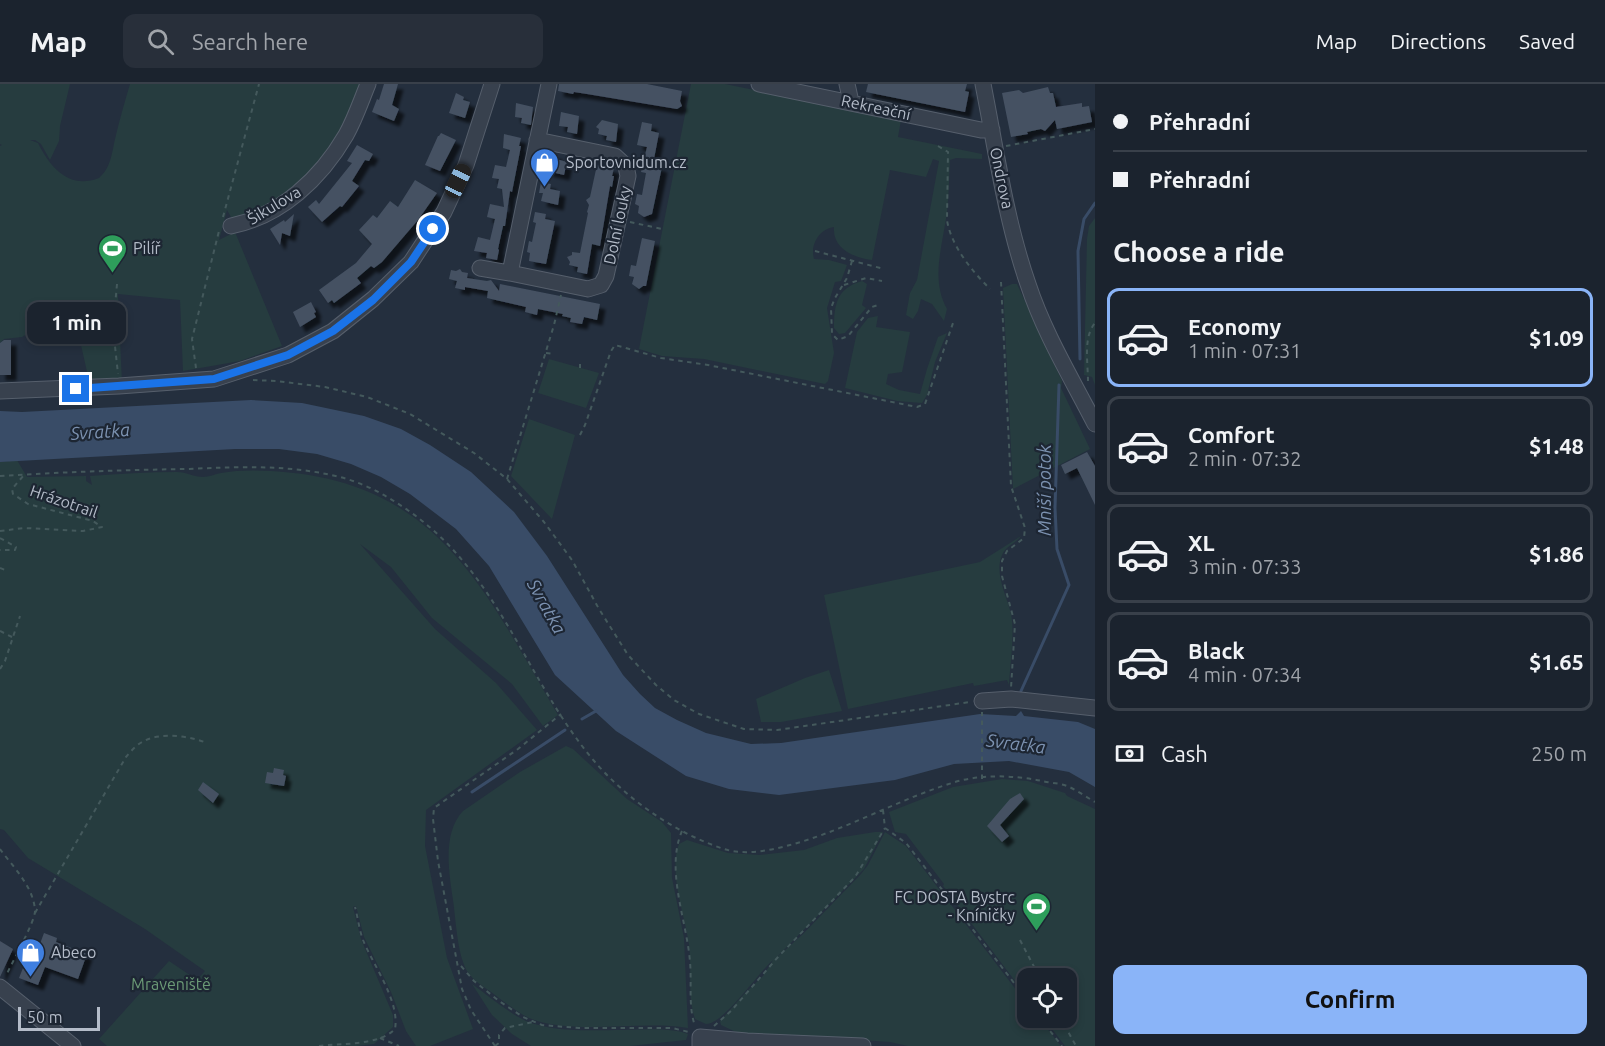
<!DOCTYPE html>
<meta charset="utf-8">
<style>
:root{--surface:#1b232e;--page:#282f3a;--text:#f1f3f6;--muted:#a0a4aa;--line:#39404a;--accent:#8ab4f8}
body{margin:0;font-family:Ubuntu,sans-serif;background:var(--page);color:var(--text);height:100vh;display:flex;flex-direction:column;font-size:22px;white-space:nowrap}
*{box-sizing:border-box;margin:0}
p{font-size:20px;color:var(--muted)}
.icon{flex:none;width:33px;height:33px;fill:none;stroke:currentColor;stroke-width:2;stroke-linecap:round;stroke-linejoin:round}
.map{position:relative;flex:1;overflow:hidden}
.side{display:flex;flex-direction:column;background:var(--surface);width:510px}
.side>*{flex:none}
.guide{display:grid;align-content:center;height:132px;padding:0 18px;background:var(--surface)}
.buttons{position:absolute;left:1017px;top:884px;display:grid;gap:12px}
.buttons a{display:grid;place-items:center;width:60px;height:60px;border-radius:12px;background:var(--surface);box-shadow:0 3px 9px #0003,0 0 0 2px var(--line);font-size:30px}
.scale{position:absolute;left:18px;bottom:15px;width:82px;box-sizing:border-box;padding-left:6px;border:3px solid #b4bcc9;border-top:0;font-size:16px;line-height:21px;white-space:nowrap;color:#b4bcc9;-webkit-text-stroke:4px #1d2633;paint-order:stroke}
.end{position:absolute;width:27px;height:27px;margin:-14px;border:8px solid #1a73e8;background:#fff;box-shadow:0 0 0 3px #fff}
.from{border-radius:50%}
.bubble{position:absolute;height:42px;border-radius:12px;background:var(--surface);box-shadow:0 3px 9px #0003,0 0 0 2px var(--line);font-size:20px;font-weight:700;line-height:42px;text-align:center}
.car{position:absolute;width:18px;height:36px;margin:-18px -9px;border-radius:8px;box-shadow:0 0 4px 2px #0007;background:linear-gradient(#222 24%,#8ab4d8 0 40%,#222 0 76%,#8ab4d8 0 86%,#222 0)}
.guide b{display:flex;align-items:center;gap:21px;height:57px;font-size:22px}
.guide b+b{border-top:2px solid var(--line)}
.guide i{width:15px;height:15px;background:var(--text)}
ul{padding:0;list-style:none}
li{display:flex;align-items:center;gap:18px;height:99px;margin:0 12px 9px;padding:0 6px;border:3px solid var(--line);border-radius:12px}
li div{flex:1}
li b{display:block;font-size:22px}
li em{font-style:normal;font-weight:700}
li.selected{border-color:var(--accent)}
li>.icon{width:54px;height:54px;stroke-width:1.5}
h2{padding:0 18px;font-size:27px;line-height:72px}
.pay{display:flex;align-items:center;gap:15px;height:66px;padding:0 18px;font-size:22px}
.pay p{margin-inline-start:auto}
.action{display:flex;gap:12px;margin-top:auto;padding:12px 18px}
.action a{flex:1;height:69px;border-radius:12px;background:var(--accent);color:#111;font-size:24px;font-weight:700;line-height:69px;text-align:center}
header{display:flex;align-items:center;gap:36px;box-sizing:border-box;height:84px;padding:0 30px;background:var(--surface);border-bottom:2px solid var(--line)}
header strong{font-size:28px}
nav{display:flex;gap:33px;margin-inline-start:auto;font-size:21px}
.search{width:420px;height:54px;background:var(--page);display:flex;align-items:center;gap:15px;box-sizing:border-box;padding:0 21px;border-radius:12px;color:var(--muted);font-size:22px}
main{display:flex;flex:1;min-height:0}
.map>svg:first-child{display:block}
</style>
<header>
<strong>Map</strong>
<div class="search"><svg class="icon" aria-label="search" viewBox="0 0 24 24"><circle cx="10" cy="10" r="6"/><path d="M15 15l6 6"/></svg>Search here</div>
<nav><a>Map</a><a>Directions</a><a>Saved</a></nav>
</header>
<main>
<div class="map">
<svg width="1095" height="962" viewBox="0 0 1095 962">
<defs>
<filter id="shadow"><feDropShadow dx="5.5" dy="5.5" stdDeviation="1.5" flood-color="#0009"/></filter>
</defs>
<rect width="100%" height="100%" fill="#242f3e"/>
<!-- green -->
<path fill="#263c3f" d="M0 0H70L60 42 59 57 50 76 41 60 35 56H30L38 59C50 83 69 106 99 94 112 83 112 66 116 51 120 34 125 17 130 0H362L345 46 298 104 264 124 240 134 231 133 227 126 219 156 235 148 282 262 240 277 183 287 180 216 118 210 122 299 90 301 74 230 55 233 22 253 4 255 0 259V62L2 61 0 60Z
M691 0H725L901 36 898 53 982 70V75L956 74 950 76C949 93 949 111 947 128 943 160 930 195 947 225L944 237 932 220 921 215 918 227 913 235 906 231 910 209 917 196 939 77 933 75 926 93 890 86 872 176C854 174 832 164 834 143 819 145 810 161 814 175L829 176 847 181 841 197 835 198 827 224 834 269 828 297 825 300 704 275 662 272 639 265Z
M1095 134V301L1092 293 1084 291 1087 155 1089 142Z
M862 197 867 200 862 221 866 224 845 249 839 250 834 244C834 220 837 204 862 197Z
M1012 200H1017L1062 297 1061 304 1090 365 1013 405 1003 204Z
M878 232 876 243 910 248 902 288 888 290 886 300 899 306 920 310 927 285 938 253 947 249 935 278 927 311 922 319 897 317 845 304 857 248 868 234Z
M549 275 599 289 586 324 538 309Z
M529 335 575 351 552 435 511 392Z
M17 376 27 393 86 392V397L92 401 90 392C119 390 148 388 177 388 186 388 194 393 203 393 209 393 215 390 221 389 236 386 255 386 271 387 438 396 483 504 558 631L543 642 512 600 432 534 391 483 360 460 435 545 496 599 537 646 426 726 425 762 447 874 473 945 430 962H416L406 947 391 908 364 853 356 822 353 823 361 855 393 931V943L374 960 357 962H107L99 955 169 877 197 896 205 887 145 845 28 774 4 746 0 745V378Z
M1021 452C1015 460 1006 462 1002 471 994 490 1007 512 1011 530 1015 548 1010 582 1009 601L1007 596 974 602 973 599 848 625 824 511 980 478Z
M829 586 842 627 781 638H761L756 615 805 594Z
M566 662 573 665 627 715 662 738 671 749 672 794 684 854 688 944C641 936 572 952 529 934 516 928 506 919 495 911 486 904 473 897 467 887 457 869 456 836 453 816 449 789 442 749 463 727L520 688Z
M1002 695 1028 697 1065 709 1067 712 1095 725V962H1065L1043 933H1066V894H1028L1027 913 943 802 944 800 906 750 895 748 889 728 953 703Z
M875 748H883L864 785 775 875 803 850 861 790 868 781 885 748 906 762 1027 920 1028 933H1038L1061 962H908L890 958 818 953 740 950 721 941 720 937 744 910 763 892 773 876C758 889 724 940 706 940L695 935C687 912 692 884 689 861 685 831 668 789 679 760L687 756 728 769 760 771 804 766 837 754Z
M472 900C489 912 507 928 526 937 556 949 592 946 623 946 645 946 667 943 688 950L686 956 630 962H531L512 950 492 931Z"/>
<!-- water -->
<path fill="#394c67" d="M251 316 302 319 364 332 401 345 430 361 471 388 514 428 547 472 623 591 640 610 655 624 677 636 706 649 751 660 781 659 980 630 1016 632 1021 627 1024 632 1078 638 1095 645V703L1069 688 1009 677 954 680 895 696 779 711 729 705 686 692 616 647 555 591 489 482 456 445 410 410 381 393 351 380 317 370 279 365H235L0 378V327L22 328Z"/>
<g fill="none" stroke-linecap="round" stroke-linejoin="round">
<!-- stream -->
<path stroke="#394c67" stroke-width="3" d="M1080 275 1078 167 1084 135 1095 119
M1021 607 1069 501 1057 465 1055 424 1059 301
M582 635 596 627
M472 708 565 646"/>
</g>
<!-- building -->
<path fill="#455162" filter="url(#shadow)" d="M384 0H398L392 21 399 25 394 37 372 28 377 15 379 16Z
M559 0H647L682 7 680 17 682 22 677 25 587 10 574 8 573 10 558 7Z
M868 0H967L965 7 969 8 965 28 866 8Z
M1048 3 1050 9H1053L1056 23 1082 19V23L1089 22 1092 38 1057 45 1055 36 1045 47 1041 45 1027 48 1028 50 1011 53 1002 9 1019 6 1023 9Z
M456 9 464 13 463 16 470 18 465 34 449 29Z
M516 19 533 23 531 41 521 39 522 34 515 33Z
M561 28 579 32 577 50 567 48 568 43 559 42Z
M602 36 618 40 616 58 606 56 607 52 598 50 599 45 596 43Z
M642 38 652 40 651 47 659 49 653 80 662 83 652 130 644 133 638 129 639 122 635 120 637 110 642 111 646 89 641 88 647 63 637 61Z
M441 49 456 56 440 87 425 81 438 52H439Z
M504 50 521 54 519 62H521L512 108 510 107 505 142H503L498 165 499 166 497 176 486 174 487 169 474 167 478 153 490 156 495 135 487 133 490 120 504 123 502 105 497 104 499 95 492 94 495 81 506 83 510 66 503 64Z
M357 61 373 70 369 77 365 76 352 97 359 102 342 123 340 122 322 138 308 123 316 116 319 120 352 79 347 77Z
M547 69 557 70 556 75 567 78 564 91 547 87 549 80 545 79Z
M597 81 614 84 612 92H614L612 103 610 102 600 162 592 160 587 190 577 188 578 183 569 181 570 178 567 173 572 171V168L580 169 588 129 587 128 589 121 586 116 590 113Z
M415 96 437 109 418 136 382 178 374 184 371 182 357 194 361 199 334 219 332 216 328 219 319 206 356 179 372 160 359 146 373 131 377 134 390 117 398 123Z
M541 98 551 100 550 105 560 107 558 121 541 117 543 109H539Z
M535 128 546 130 545 135 555 137 546 180 529 177 530 169 527 168 529 157 532 158 536 139 533 138Z
M294 130 290 152 282 149 280 161 270 145 284 136 285 138Z
M642 154 655 157 646 202H643L639 205 632 200 634 193 629 192 631 181 636 182Z
M460 185 462 188 468 189 467 194 487 197 491 196 499 207 500 200 600 220 597 236 584 233 582 240 570 238 571 234 562 232 563 230 538 225 537 231 525 228 526 223 487 214 488 207 465 203V206L455 204 457 197 449 195 451 186 456 187Z
M311 218 316 228 314 229 316 233 300 243 293 228Z
M4 256H11V291H0V259Z
M1087 368 1095 382V421L1077 384 1065 390 1061 381Z
M274 684 284 686 283 691 286 692 284 702 265 699 267 688 273 689Z
M203 698 219 710 213 719 198 706Z
M1020 709 1024 715 1000 741 1009 752 1002 758 987 742 1010 715Z
M44 849 57 854 56 858 87 870 78 895 45 883 38 901 19 894 23 884 30 887Z
M0 857 13 865 0 893Z"/>
<g fill="none" stroke-linecap="round" stroke-linejoin="round">
<defs>
<path id="minor" d="M759 0 981 46H992
M847 0 851 18
M983 0C996 66 1006 137 1028 200 1044 249 1072 295 1095 340
M537 56 615 72 626 82 628 92 606 192 601 201 588 205 510 189 549 0
M231 142C281 132 321 94 346 51 355 35 361 17 368 0
M480 184 510 189
M0 307 119 302 214 295 288 271 333 247 373 215 411 178 444 128 466 81 492 0
M982 617 1011 615 1095 624
M0 903 73 962
M700 962V953L747 957 863 962"/>
</defs>
<!-- minor casing -->
<use href="#minor" stroke="#565f6c" stroke-width="17"/>
<!-- path -->
<path stroke="#44595c" stroke-width="2" stroke-dasharray="4.5 4.5" stroke-linecap="butt" d="M938 62 948 68 947 136C951 162 972 187 990 205
M1006 62 1095 45
M223 133 259 0
M630 138 662 145
M815 167 884 185
M852 177 847 194 835 214 831 224 832 250 838 256 848 252 872 223 878 221
M1001 198 1011 402 1025 444 1024 454 1007 467 1002 477V492L1015 540 1011 604
M117 200 113 244 118 290
M844 201 866 194 882 197
M546 269 554 270
M196 284 192 255 219 147
M580 284V280
M253 296 276 297 325 303 367 313 410 330 474 369 507 395 544 438 572 476 599 525 628 571 656 601 674 616 699 630 744 645 777 646 970 618
M1088 297C1088 279 1083 253 1095 239
M580 351 585 341 611 267 615 261 661 274 708 281 917 323 925 320 953 239
M0 392C62 388 124 386 186 385 239 383 287 380 340 393 363 399 384 410 403 423 500 487 524 595 595 678 628 716 674 748 721 764 743 772 768 767 790 761 846 746 897 716 952 699 979 690 1014 691 1042 697 1050 699 1059 699 1067 702 1077 706 1086 713 1095 718
M507 395 554 241 561 211
M0 447 24 444 83 447 102 443 93 437 28 420 13 410 12 405 24 391
M0 454 16 463 15 466H0
M0 484 5 486
M0 547 12 553
M0 585 5 577 20 532
M982 695V628
M883 726 885 744 906 759 1028 917
M682 747C665 786 687 837 690 878 692 899 688 922 695 942
M0 765C13 783 34 803 35 827 35 838 11 880 6 892
M35 829 126 673C131 667 137 660 144 657 161 648 190 652 207 659
M1020 856 1040 894
M461 882 474 897 499 917 523 933 542 941 579 944H672L689 948
M1039 933 1062 962
M1060 933 1076 962
M714 942 731 927 778 873 855 793 885 744
M380 954 399 962
M319 962C342 959 378 962 395 945 400 917 373 881 363 856 359 845 358 834 355 823
M495 962 471 926 462 905 438 777 433 735 434 724 518 665 561 630
M495 962 499 959V951L505 944 533 938"/>
<!-- minor -->
<use href="#minor" stroke="#38414e" stroke-width="15"/>
</g>
<g fill="none" stroke-linecap="round" stroke-linejoin="round">
<!-- route -->
<path stroke="#1a73e8" stroke-width="8" d="M76 305 214 295 288 271 333 247 373 216 411 178 433 145"/>
</g>
<!-- icons -->
<defs>
<symbol id="shop-pin" viewBox="-11 -11 22 30"><path d="M0 17L-7.5 6A9.5 9.5 0 1 1 7.5 6Z" fill="#3f7fe0" stroke="#1d2633"/><path d="M-5-2.5h2.3a2.7 3.5 0 0 1 5.4 0H5L5.5 6h-11ZM-1.5-2.5h3a1.5 2.3 0 0 0-3 0Z" fill="#fff"/></symbol>
<symbol id="stadium-pin" viewBox="-11 -11 22 30"><path d="M0 17L-7.5 6A9.5 9.5 0 1 1 7.5 6Z" fill="#2e9e5b" stroke="#1d2633"/><path d="M0-5a6.5 5 0 1 0 0 10a6.5 5 0 1 0 0-10ZM-3.5-1.8h7v3.6h-7Z" fill="#fff"/></symbol>
</defs>
<g fill-rule="evenodd">
<use href="#shop-pin" x="528" y="62" width="33" height="45"/>
<use href="#stadium-pin" x="96" y="148" width="33" height="45"/>
<use href="#stadium-pin" x="1020" y="806" width="33" height="45"/>
<use href="#shop-pin" x="14" y="852" width="33" height="45"/>
</g>
<g text-anchor="middle" dominant-baseline="central" stroke-width="4.5" stroke-linejoin="round" paint-order="stroke">
<!-- street labels -->
<g font-size="16" fill="#b4bcc9" stroke="#1d2633">
<text transform="translate(876 23) rotate(12)">Rekreační</text>
<text transform="translate(1002 94) rotate(78)">Ondrova</text>
<text transform="translate(274 121) rotate(-31)">Šikulova</text>
<text transform="translate(617 141) rotate(-78)">Dolní louky</text>
<text transform="translate(64 417) rotate(19)">Hrázotrail</text>
</g>
<!-- poi labels -->
<g font-size="16" fill="#b4bcc9" stroke="#1d2633" text-anchor="start">
<text x="566" y="78">Sportovnidum.cz</text>
<text x="133" y="164">Pilíř</text>
<text x="1015" y="813" text-anchor="end">FC DOSTA Bystrc<tspan x="1015" dy="18">- Kníničky</tspan></text>
<text x="51" y="868">Abeco</text>
</g>
<!-- park labels -->
<g font-size="16" fill="#6b9a76" stroke="#1d2633">
<text x="171" y="900">Mraveniště</text>
</g>
<!-- water labels -->
<g font-size="18" font-style="italic" fill="#7c92b1" stroke="#1d2633">
<text transform="translate(100 347) rotate(-4)">Svratka</text>
<text transform="translate(1044 406) rotate(-90)">Mniší potok</text>
<text transform="translate(547 522) rotate(61)">Svratka</text>
<text transform="translate(1016 659) rotate(7)">Svratka</text>
</g>
</g>
</svg>
<div class="buttons">
<a><svg class="icon" aria-label="locate" viewBox="0 0 24 24"><circle cx="12" cy="12" r="6"/><path d="M12 2v4M12 18v4M2 12h4M18 12h4"/></svg></a>
</div>
<div class="scale">50 m</div>
<i class="end from" style="left:433px;top:145px"></i>
<i class="end" style="left:76px;top:305px"></i>
<div class="bubble" style="left:27px;top:218px;width:99px">1 min</div>
<i class="car" style="left:458px;top:97px;rotate:25deg"></i>
</div>
<section class="side">
<div class="guide">
<b><i class="from"></i>Přehradní</b>
<b><i></i>Přehradní</b>
</div>
<h2>Choose a ride</h2>
<ul>
<li class="selected"><svg class="icon" aria-label="car" viewBox="0 0 24 24"><path d="M5 17H2v-5l4-1 3-4h7l3 4 3 1v5h-3M9 17h6M6 11h13"/><circle cx="7" cy="17" r="2"/><circle cx="17" cy="17" r="2"/></svg><div><b>Economy</b><p>1 min · 07:31</p></div><em>$1.09</em></li>
<li><svg class="icon" aria-label="car" viewBox="0 0 24 24"><path d="M5 17H2v-5l4-1 3-4h7l3 4 3 1v5h-3M9 17h6M6 11h13"/><circle cx="7" cy="17" r="2"/><circle cx="17" cy="17" r="2"/></svg><div><b>Comfort</b><p>2 min · 07:32</p></div><em>$1.48</em></li>
<li><svg class="icon" aria-label="car" viewBox="0 0 24 24"><path d="M5 17H2v-5l4-1 3-4h7l3 4 3 1v5h-3M9 17h6M6 11h13"/><circle cx="7" cy="17" r="2"/><circle cx="17" cy="17" r="2"/></svg><div><b>XL</b><p>3 min · 07:33</p></div><em>$1.86</em></li>
<li><svg class="icon" aria-label="car" viewBox="0 0 24 24"><path d="M5 17H2v-5l4-1 3-4h7l3 4 3 1v5h-3M9 17h6M6 11h13"/><circle cx="7" cy="17" r="2"/><circle cx="17" cy="17" r="2"/></svg><div><b>Black</b><p>4 min · 07:34</p></div><em>$1.65</em></li>
</ul>
<div class="pay"><svg class="icon" aria-label="cash" viewBox="0 0 24 24"><path d="M3 7h18v10H3z"/><circle cx="12" cy="12" r="2"/></svg>Cash<p>250 m</p></div>
<div class="action"><a>Confirm</a></div>
</section>
</main>
